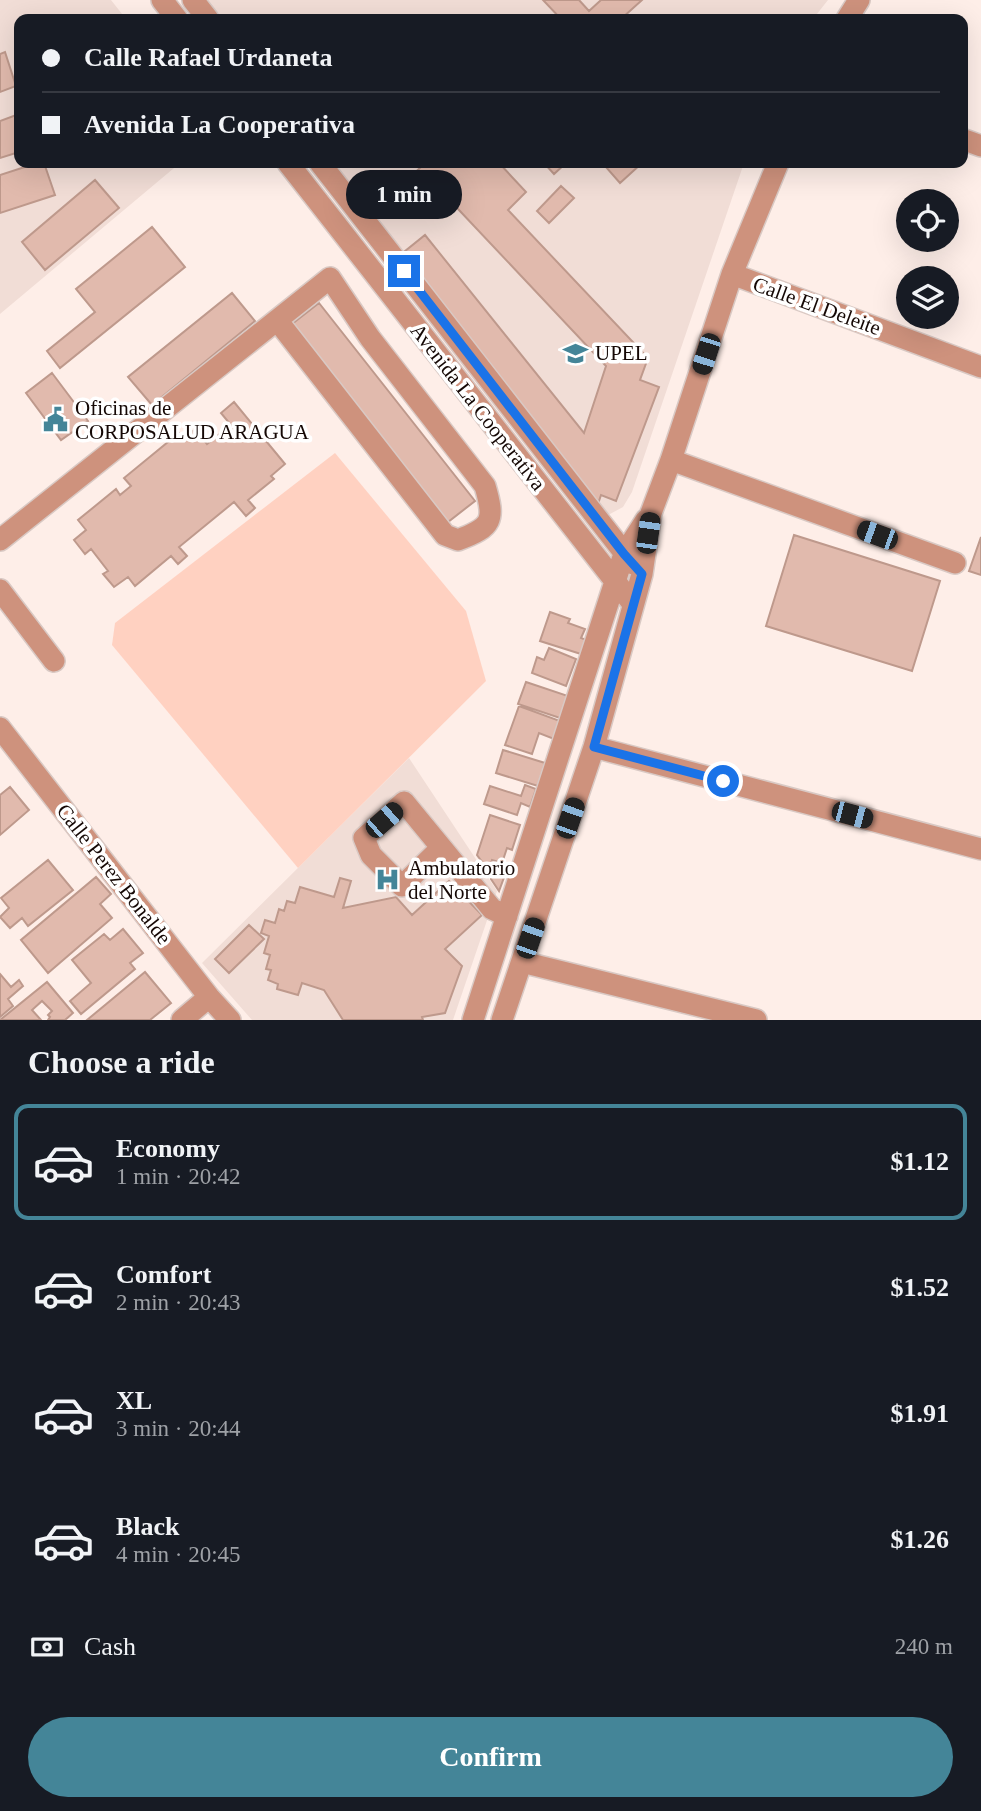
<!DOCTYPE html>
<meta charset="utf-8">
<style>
:root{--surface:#171b24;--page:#20242c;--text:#f1f3f6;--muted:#9ea1a6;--line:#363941;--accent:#448598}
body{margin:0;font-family:"Times New Roman",serif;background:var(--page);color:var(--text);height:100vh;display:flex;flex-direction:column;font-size:26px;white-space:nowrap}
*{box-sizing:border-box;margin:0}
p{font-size:23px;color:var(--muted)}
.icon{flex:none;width:38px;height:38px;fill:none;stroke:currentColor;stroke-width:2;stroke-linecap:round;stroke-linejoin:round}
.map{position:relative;height:1020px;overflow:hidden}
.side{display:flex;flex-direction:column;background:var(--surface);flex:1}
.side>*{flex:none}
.guide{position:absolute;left:14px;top:14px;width:954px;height:154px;border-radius:14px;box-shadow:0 7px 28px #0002;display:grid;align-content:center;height:154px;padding:0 28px;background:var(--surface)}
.fabs{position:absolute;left:896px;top:189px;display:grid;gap:14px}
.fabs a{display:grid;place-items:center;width:63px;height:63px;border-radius:50%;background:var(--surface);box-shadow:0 7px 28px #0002;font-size:35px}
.end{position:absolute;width:32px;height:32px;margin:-16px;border:9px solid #1a73e8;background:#fff;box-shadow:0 0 0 4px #fff}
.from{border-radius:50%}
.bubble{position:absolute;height:49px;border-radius:24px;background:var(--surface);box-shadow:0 7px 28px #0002;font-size:23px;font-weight:600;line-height:49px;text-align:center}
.car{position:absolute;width:21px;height:42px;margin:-21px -10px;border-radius:9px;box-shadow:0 0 5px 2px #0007;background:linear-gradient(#222 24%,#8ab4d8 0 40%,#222 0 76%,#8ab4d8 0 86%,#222 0)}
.guide b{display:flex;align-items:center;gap:24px;height:66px;font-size:26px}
.guide b+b{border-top:2px solid var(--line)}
.guide i{width:18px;height:18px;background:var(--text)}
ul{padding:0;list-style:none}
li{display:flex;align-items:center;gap:21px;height:116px;margin:0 14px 10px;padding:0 14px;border:4px solid transparent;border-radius:14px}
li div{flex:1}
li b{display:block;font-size:26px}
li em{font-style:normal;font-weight:600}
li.on{border-color:var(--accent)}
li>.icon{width:63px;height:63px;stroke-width:1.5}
h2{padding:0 28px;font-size:32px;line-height:84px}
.pay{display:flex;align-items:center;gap:18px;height:77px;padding:0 28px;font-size:26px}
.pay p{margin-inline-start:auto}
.primary-button{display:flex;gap:14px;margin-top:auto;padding:14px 28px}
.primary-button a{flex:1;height:80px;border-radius:42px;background:var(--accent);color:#fff;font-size:28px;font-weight:600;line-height:80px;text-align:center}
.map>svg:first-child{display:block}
</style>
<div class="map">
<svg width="981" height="1020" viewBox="0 0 981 1020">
<rect width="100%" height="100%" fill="#feeee8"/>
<!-- built -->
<path fill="#f1ddd6" d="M0 0H111L126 19H19V163H180L0 314Z
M206 0H828L813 19H220Z
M328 163H744L632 492 623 507 610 514 593 513Z
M409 758 497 891 453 1020H252L202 963Z"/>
<!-- green -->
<path fill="#ffd1c1" d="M335 453 466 611 486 681 298 868 112 645 115 623Z"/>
<!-- building -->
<path fill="#e1baad" stroke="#be998c" stroke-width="2" d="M543 0H579L589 11 601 0H642L621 19H561Z
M5 52 16 86 0 92V54Z
M19 114V152L0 158V121Z
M37 163H44L55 195 0 213V175Z
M425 163H499L526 192 508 210 648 358 640 380 659 387 616 501 601 495 598 504 399 256 425 235 584 433 606 366 442 192 421 211 399 188Z
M544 163H566L554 174Z
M609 163H642L620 183 605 166Z
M95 180 119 208 45 270 22 242Z
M561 186 574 198 549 223 537 211Z
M152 227 185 267 60 368 47 351 95 312 76 289Z
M232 293 255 321 152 405 128 377Z
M319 303 475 501 448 522 292 324Z
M52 373 88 421 61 440 26 393Z
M234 402 285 464 271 476 274 479 248 500 255 508 246 516 234 502 179 547 187 556 178 564 171 556 135 586 128 577 114 587 103 574 108 571 91 549 85 554 74 540 86 530 78 520 116 489 120 495 131 486 124 478 179 433 184 439 195 429 207 444 231 425 221 413Z
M794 535 940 581 912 671 766 626Z
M981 537V575L969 571Z
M550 612 570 619 568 623 585 629 581 638 589 641 584 655 540 641Z
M549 648 576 659 566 686 532 673 537 657 544 660Z
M526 682 568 696 560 718 518 704Z
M519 706 560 721 554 739 539 733 532 754 505 745Z
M503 750 545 763 538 786 496 773Z
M525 785 536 789 530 807 521 803 517 815 484 804 490 786 521 796Z
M10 787 29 810 0 835V795Z
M490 815 520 825 512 850 507 848 502 863 492 860 489 871 477 855Z
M48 860 73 890 28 926 22 918 10 928 0 917 9 908 1 898Z
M495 868 506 872 499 891 491 879Z
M96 877 111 894 100 904 112 918 48 973 21 940Z
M340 878 351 881 343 908 396 897 412 915 449 881 482 915 445 949 462 966 445 1013 422 1017 423 1020H343L324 990 302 983 298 995 277 989 278 984 268 980 271 970 266 969 270 955 264 953 269 936 261 933 265 920 275 923 279 909 284 911 287 901 295 903 300 887 334 897Z
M249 925 264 939 229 973 215 959Z
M123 929 143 953 130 963 135 969 81 1014 70 1001 91 983 72 960 104 934 110 940Z
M145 972 171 1003 150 1020H87Z
M0 974 11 987 19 980 23 986 8 999 13 1006 0 1017Z
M47 982 73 1013 65 1020H48L50 1017 48 1015 52 1011 42 1001 32 1010 41 1020H0Z"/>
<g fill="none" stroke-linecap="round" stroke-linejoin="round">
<defs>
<path id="minor" d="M162 0 177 19
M193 0 208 19
M847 19 859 0
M962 139 981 146
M288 163 633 604
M320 163 633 564
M732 274 981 367
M671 460 955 563
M0 540 330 278 370 338 485 486C495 520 493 527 458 540L445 535 277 320
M0 590 54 661
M0 728 209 997 230 1020
M594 747 981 849
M441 848 402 886 371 855 364 838 404 802 492 909 507 916
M522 962 756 1020
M182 1020 209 997
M473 1020 624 554 646 520
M502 1020 594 747 642 574 651 513 671 460 732 274 778 163"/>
</defs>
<!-- minor casing -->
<use href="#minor" stroke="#d9c9c4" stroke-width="24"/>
<!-- minor -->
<use href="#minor" stroke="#ce927d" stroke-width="21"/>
</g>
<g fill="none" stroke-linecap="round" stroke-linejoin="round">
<!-- route -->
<path stroke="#1a73e8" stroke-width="9" d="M404 271 624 554 642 574 594 747 723 781"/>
</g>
<!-- icons -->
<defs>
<symbol id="university-bare" viewBox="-9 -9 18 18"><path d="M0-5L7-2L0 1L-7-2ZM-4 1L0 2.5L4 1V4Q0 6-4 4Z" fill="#448598" stroke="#fff" stroke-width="2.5" paint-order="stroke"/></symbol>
<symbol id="civic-bare" viewBox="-9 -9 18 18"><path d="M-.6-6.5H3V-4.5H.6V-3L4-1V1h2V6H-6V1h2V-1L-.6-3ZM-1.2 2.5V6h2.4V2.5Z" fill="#448598" stroke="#fff" stroke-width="2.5" paint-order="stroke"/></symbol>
<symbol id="hospital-bare" viewBox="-9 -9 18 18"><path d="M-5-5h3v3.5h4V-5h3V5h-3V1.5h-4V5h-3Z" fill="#448598" stroke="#fff" stroke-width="2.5" paint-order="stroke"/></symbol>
</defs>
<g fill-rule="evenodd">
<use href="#university-bare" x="558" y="336" width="35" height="35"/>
<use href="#civic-bare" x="38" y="402" width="35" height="35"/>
<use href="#hospital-bare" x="370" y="862" width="35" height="35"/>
</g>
<g text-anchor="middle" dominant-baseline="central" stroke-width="7" stroke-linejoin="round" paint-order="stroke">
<!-- street labels -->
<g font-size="21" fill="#150805" stroke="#fff">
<text transform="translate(817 306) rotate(20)">Calle El Deleite</text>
<text transform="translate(478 407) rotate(52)">Avenida La Cooperativa</text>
<text transform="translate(114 874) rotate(52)">Calle Perez Bonalde</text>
</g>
<!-- poi labels -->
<g font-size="21" fill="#150805" stroke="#fff" text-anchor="start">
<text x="595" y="353">UPEL</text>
<text x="75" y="408">Oficinas de<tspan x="75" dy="24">CORPOSALUD ARAGUA</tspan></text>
<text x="408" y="868">Ambulatorio<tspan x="408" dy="24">del Norte</tspan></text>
</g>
</g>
</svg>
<div class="fabs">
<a><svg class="icon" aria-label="locate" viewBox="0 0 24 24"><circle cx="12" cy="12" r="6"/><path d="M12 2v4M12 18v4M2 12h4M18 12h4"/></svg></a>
<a><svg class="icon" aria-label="layers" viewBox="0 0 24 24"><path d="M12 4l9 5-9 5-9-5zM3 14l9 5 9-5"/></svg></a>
</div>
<i class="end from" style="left:723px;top:781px"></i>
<i class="end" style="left:404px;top:271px"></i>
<div class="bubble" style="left:346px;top:170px;width:116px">1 min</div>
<i class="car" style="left:706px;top:354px;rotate:198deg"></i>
<i class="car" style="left:648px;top:533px;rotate:8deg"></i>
<i class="car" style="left:877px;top:535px;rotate:290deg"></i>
<i class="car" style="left:852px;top:815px;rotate:105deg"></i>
<i class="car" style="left:570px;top:818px;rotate:19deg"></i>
<i class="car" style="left:384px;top:820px;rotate:49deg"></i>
<i class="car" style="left:530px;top:938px;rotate:19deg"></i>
<div class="guide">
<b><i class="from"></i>Calle Rafael Urdaneta</b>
<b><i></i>Avenida La Cooperativa</b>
</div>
</div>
<section class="side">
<h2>Choose a ride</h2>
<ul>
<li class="on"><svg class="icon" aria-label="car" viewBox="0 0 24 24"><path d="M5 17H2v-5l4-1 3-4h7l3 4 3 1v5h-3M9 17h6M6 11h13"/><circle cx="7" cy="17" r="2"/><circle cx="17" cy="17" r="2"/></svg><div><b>Economy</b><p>1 min · 20:42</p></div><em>$1.12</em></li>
<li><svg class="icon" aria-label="car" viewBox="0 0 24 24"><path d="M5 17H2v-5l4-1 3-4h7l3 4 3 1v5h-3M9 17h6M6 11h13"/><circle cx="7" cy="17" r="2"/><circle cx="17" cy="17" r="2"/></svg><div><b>Comfort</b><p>2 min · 20:43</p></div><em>$1.52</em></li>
<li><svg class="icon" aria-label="car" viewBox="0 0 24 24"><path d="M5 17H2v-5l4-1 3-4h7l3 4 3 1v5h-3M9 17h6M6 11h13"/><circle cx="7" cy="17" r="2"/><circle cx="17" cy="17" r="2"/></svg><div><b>XL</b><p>3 min · 20:44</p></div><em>$1.91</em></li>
<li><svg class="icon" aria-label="car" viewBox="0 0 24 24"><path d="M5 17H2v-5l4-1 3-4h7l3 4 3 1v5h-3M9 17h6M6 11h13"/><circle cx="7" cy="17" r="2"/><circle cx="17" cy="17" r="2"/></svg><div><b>Black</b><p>4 min · 20:45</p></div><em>$1.26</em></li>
</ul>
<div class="pay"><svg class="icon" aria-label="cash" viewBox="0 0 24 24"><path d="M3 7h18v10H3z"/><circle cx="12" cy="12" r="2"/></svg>Cash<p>240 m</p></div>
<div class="primary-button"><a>Confirm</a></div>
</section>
